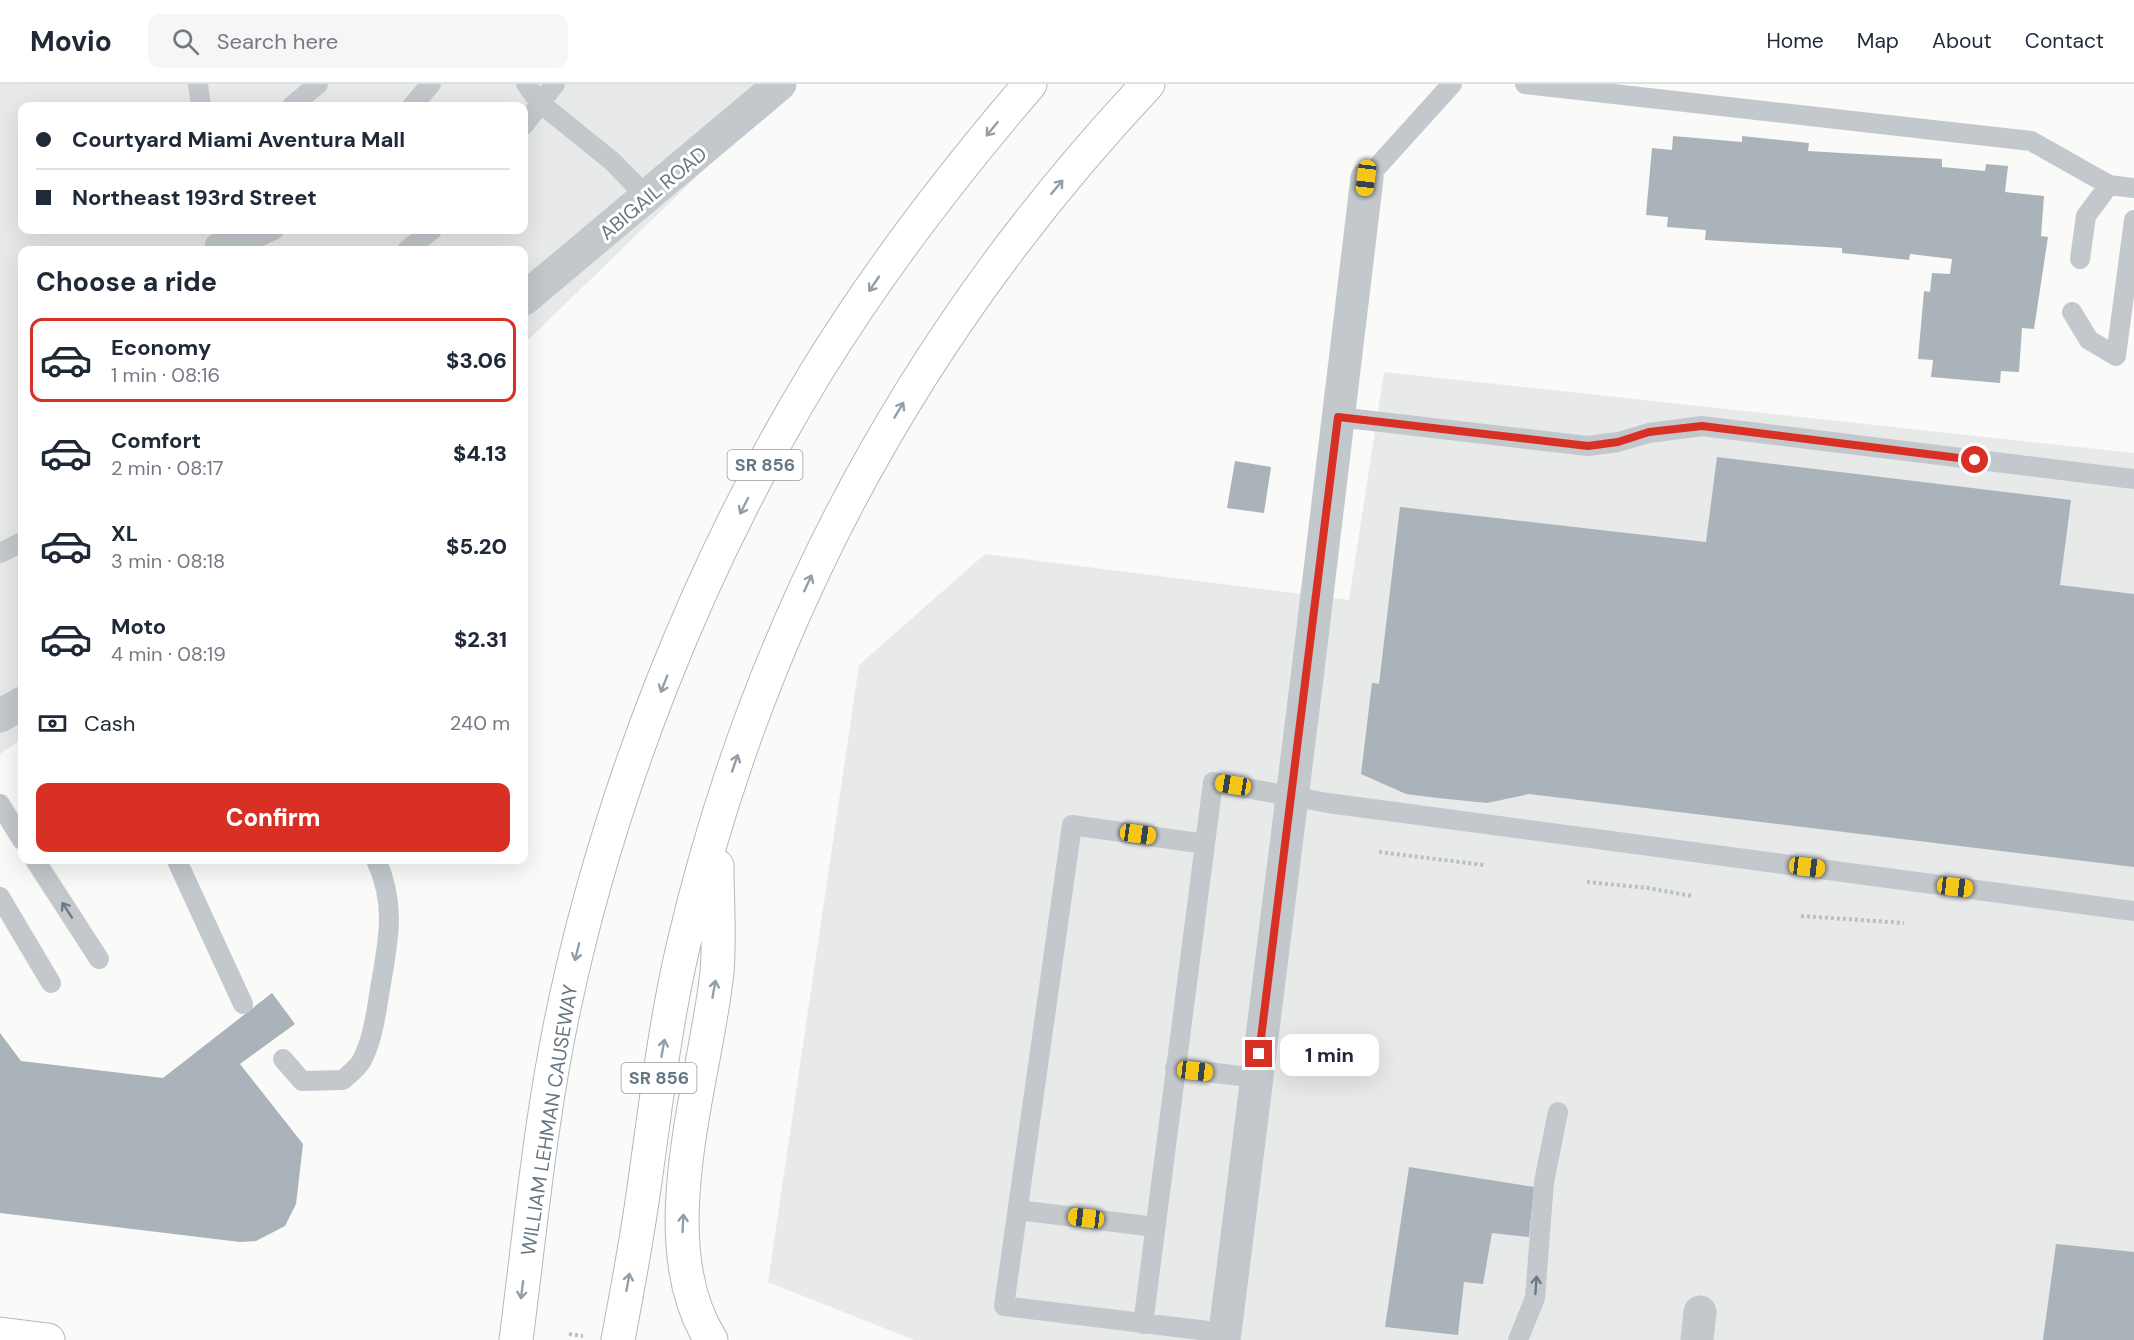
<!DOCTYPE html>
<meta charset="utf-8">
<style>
:root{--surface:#fff;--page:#f6f6f7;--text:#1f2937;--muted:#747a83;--line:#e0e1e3;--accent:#d93025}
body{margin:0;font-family:"DM Sans",sans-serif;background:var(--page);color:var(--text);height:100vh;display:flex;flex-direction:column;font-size:22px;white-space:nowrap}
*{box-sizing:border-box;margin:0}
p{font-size:20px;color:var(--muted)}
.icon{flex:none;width:33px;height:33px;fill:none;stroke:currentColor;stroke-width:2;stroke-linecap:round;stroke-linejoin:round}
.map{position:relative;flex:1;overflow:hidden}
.panel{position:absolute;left:18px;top:162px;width:510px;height:618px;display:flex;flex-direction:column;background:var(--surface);border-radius:12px;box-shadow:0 6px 24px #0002}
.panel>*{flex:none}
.banner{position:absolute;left:18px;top:18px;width:510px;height:132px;border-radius:12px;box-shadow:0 6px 24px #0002;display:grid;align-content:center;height:132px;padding:0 18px;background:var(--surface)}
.end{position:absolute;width:27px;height:27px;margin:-14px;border:8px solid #d93025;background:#fff;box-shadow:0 0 0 3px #fff}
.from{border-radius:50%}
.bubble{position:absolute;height:42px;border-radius:12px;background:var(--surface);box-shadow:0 6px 24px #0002;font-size:20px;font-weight:800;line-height:42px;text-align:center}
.car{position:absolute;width:18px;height:36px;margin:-18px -9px;border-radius:8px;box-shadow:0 0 4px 2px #0007;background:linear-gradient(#f5c518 24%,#345 0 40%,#f5c518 0 76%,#345 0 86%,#f5c518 0)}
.banner b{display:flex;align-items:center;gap:21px;height:57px;font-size:22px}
.banner b+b{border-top:2px solid var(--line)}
.banner i{width:15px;height:15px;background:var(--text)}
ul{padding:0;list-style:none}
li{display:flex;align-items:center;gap:18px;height:84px;margin:0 12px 9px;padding:0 6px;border:3px solid transparent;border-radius:12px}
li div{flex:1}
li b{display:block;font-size:22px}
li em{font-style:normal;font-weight:800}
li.active{border-color:var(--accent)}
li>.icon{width:54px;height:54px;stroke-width:1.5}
h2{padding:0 18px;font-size:27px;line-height:72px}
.pay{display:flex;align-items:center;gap:15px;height:66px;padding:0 18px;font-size:22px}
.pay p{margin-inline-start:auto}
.primary-button{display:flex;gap:12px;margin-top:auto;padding:12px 18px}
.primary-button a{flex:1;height:69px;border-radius:12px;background:var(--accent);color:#fff;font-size:24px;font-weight:800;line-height:69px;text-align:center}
header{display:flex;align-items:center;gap:36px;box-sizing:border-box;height:84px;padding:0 30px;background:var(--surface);border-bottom:2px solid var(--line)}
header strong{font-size:28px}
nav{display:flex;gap:33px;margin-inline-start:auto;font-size:21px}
.search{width:420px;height:54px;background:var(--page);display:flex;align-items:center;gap:15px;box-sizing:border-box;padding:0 21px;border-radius:12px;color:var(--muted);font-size:22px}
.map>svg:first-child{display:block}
</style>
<header>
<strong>Movio</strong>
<div class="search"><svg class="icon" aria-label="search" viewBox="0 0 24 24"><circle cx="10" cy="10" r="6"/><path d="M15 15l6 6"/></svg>Search here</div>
<nav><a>Home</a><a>Map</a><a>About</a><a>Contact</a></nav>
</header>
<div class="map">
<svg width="2134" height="1256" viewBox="0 0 2134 1256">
<rect width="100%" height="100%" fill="#fafaf8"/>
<!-- built -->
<path fill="#e8e9e9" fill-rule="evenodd" d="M0 0H792L524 260V166H22V655L0 670ZM22 22H524V146H22Z
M1384 288 2134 369V1256H914L768 1198 859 581 985 470 1349 516Z"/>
<!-- building -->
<path fill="#aab3b9" d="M1673 52 1742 58V52L1809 59 1808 67 1942 75V83L1985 87 1986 80 2008 82 2005 108 2044 112 2041 152 2048 153 2034 245 2022 244 2019 288 2001 287 2000 299 1931 293 1933 276 1918 275 1924 207 1930 208 1932 189 1950 190 1952 175 1910 170 1909 176 1842 169V164L1705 156 1706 146 1667 143 1668 133 1646 131 1652 64 1672 66Z
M1717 373 2071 416 2060 501 2134 510V783L1529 710 1487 719 1438 714 1406 710 1361 690 1372 599 1379 600 1400 423 1706 458Z
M1235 377 1271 383 1264 429 1227 424Z
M272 909 295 940 240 980 303 1060 296 1120 285 1142 256 1157 240 1158 0 1129V949L21 977 163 994Z
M1409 1083 1534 1103 1529 1153 1492 1149 1483 1200 1464 1198 1458 1251 1385 1243Z
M2056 1160 2134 1168V1256H2043Z"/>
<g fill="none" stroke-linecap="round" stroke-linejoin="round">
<defs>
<path id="primary" d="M0 1250 48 1256"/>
<path id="motorway" d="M516 1256C530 1148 540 1039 562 933 608 711 697 484 815 290 878 187 951 92 1030 0
M618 1256C627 1208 636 1160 643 1111 655 1028 664 945 683 863 760 533 916 247 1148 0
M711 1256C648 1157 706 995 717 888 720 853 717 817 717 782"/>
</defs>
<!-- primary casing -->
<use href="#primary" stroke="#b5babe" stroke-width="35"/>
<!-- motorway casing -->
<use href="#motorway" stroke="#b4b9bd" stroke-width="35"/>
<!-- path -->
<path stroke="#bbbfc2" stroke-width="4" stroke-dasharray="3 3" stroke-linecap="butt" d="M1379 768 1484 781
M1587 798 1648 804 1692 812
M1801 832 1904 839
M569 1250 583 1252"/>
<!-- service -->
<path stroke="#c3c8cc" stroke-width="20" d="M198 0 201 22
M526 0 540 19 613 78 648 114
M1525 0 2031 57 2109 101 2134 104
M292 22 318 0
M412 22 431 0
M524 41 555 0
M1367 94 1452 0
M216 166 215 160 252 156 274 146
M407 166 432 146
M2080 175 2086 132 2109 101
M2072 228 2089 256 2116 272 2134 136
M1338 333 1588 362 1618 358 1649 349 1702 342 2134 395
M0 469 22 458
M0 720 22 756
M1205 760 1072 741 1004 1222 1224 1249
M35 776 99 875
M178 779 243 920
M0 813 51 899
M283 975 302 997 343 996C349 990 358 984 362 976 373 955 376 929 380 905 388 858 397 821 376 776
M1175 984 1256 994
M1018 1126 1155 1143
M1143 1240 1213 698 1328 719 2134 827
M1518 1256 1535 1214 1544 1098 1558 1028"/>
<!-- minor -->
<path stroke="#c3c8cc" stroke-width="33" d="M524 215 780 0
M0 632 22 619
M1224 1256 1308 586 1367 94
M1697 1256 1700 1228"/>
<!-- primary -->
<use href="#primary" stroke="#fff" stroke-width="33"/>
<!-- motorway -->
<use href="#motorway" stroke="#fff" stroke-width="33"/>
</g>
<!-- one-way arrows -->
<defs><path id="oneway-shaft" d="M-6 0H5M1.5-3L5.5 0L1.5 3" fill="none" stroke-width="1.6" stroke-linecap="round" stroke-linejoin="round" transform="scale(1.5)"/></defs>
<g stroke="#939fa8">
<use href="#oneway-shaft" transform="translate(992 45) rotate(129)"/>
<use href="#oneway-shaft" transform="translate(1057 103) rotate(-50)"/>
<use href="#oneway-shaft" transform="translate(874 200) rotate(124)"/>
<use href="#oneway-shaft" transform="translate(899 326) rotate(-59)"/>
<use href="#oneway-shaft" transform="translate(744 422) rotate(117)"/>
<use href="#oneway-shaft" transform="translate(808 499) rotate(-65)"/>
<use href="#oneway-shaft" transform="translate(664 600) rotate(111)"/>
<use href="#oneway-shaft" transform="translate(735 679) rotate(-71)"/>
<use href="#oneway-shaft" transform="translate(577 868) rotate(104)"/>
<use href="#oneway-shaft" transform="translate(714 905) rotate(-80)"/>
<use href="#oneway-shaft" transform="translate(663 964) rotate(-80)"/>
<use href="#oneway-shaft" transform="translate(683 1139) rotate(-87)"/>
<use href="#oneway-shaft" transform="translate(628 1198) rotate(-80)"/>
<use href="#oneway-shaft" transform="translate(522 1206) rotate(97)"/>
</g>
<g stroke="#6a7a87">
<use href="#oneway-shaft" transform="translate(67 826) rotate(-123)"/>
<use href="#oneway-shaft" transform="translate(1536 1201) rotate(-86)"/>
</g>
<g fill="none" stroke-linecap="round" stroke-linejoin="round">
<!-- route -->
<path stroke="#d93025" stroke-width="8" d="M1259 970 1338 333 1588 362 1618 358 1649 348 1702 342 1975 376"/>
</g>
<g text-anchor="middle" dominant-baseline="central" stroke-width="6" stroke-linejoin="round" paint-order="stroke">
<!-- shield labels -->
<g fill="#fff" stroke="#939fa8" stroke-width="1.5">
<rect x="727.5" y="366" width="75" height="30" rx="4.5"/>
<rect x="621.5" y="979" width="75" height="30" rx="4.5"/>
</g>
<g font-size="18" font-weight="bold" fill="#657683">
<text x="765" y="381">SR 856</text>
<text x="659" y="994">SR 856</text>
</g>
<!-- street labels -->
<g font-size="20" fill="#657683" stroke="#fff">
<text transform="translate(653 109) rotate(-40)">ABIGAIL ROAD</text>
<text transform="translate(549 1036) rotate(-81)">WILLIAM LEHMAN CAUSEWAY</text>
</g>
</g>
</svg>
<i class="end from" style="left:1975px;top:376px"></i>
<i class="end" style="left:1259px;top:970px"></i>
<div class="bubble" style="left:1280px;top:950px;width:99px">1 min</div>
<i class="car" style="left:1366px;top:94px;rotate:187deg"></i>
<i class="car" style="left:1233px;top:701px;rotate:279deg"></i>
<i class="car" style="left:1138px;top:750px;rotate:98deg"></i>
<i class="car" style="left:1807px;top:783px;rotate:97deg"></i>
<i class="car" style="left:1955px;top:803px;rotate:97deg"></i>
<i class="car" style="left:1195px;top:987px;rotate:97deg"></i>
<i class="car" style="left:1086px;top:1134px;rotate:277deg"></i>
<div class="banner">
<b><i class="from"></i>Courtyard Miami Aventura Mall</b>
<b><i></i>Northeast 193rd Street</b>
</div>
<section class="panel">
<h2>Choose a ride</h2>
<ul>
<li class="active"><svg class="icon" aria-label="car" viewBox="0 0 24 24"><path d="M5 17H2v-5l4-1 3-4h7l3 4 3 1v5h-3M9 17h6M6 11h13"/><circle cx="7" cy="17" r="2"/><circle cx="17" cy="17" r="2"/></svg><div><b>Economy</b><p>1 min · 08:16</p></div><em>$3.06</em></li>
<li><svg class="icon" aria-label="car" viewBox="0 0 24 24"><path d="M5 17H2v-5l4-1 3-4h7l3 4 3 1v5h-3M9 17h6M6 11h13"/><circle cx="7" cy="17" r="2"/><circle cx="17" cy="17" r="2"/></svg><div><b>Comfort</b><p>2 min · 08:17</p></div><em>$4.13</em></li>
<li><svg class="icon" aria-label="car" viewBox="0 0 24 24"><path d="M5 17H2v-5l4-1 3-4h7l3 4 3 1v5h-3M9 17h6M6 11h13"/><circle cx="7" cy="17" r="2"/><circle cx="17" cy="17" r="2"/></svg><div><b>XL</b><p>3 min · 08:18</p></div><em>$5.20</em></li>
<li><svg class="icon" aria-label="car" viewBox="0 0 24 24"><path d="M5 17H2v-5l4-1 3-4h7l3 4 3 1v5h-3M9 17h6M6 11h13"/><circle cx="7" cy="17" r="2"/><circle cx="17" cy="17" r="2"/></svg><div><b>Moto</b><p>4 min · 08:19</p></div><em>$2.31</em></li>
</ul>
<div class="pay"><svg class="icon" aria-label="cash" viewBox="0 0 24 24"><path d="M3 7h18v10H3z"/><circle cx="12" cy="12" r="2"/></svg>Cash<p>240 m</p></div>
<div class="primary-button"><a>Confirm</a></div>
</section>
</div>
